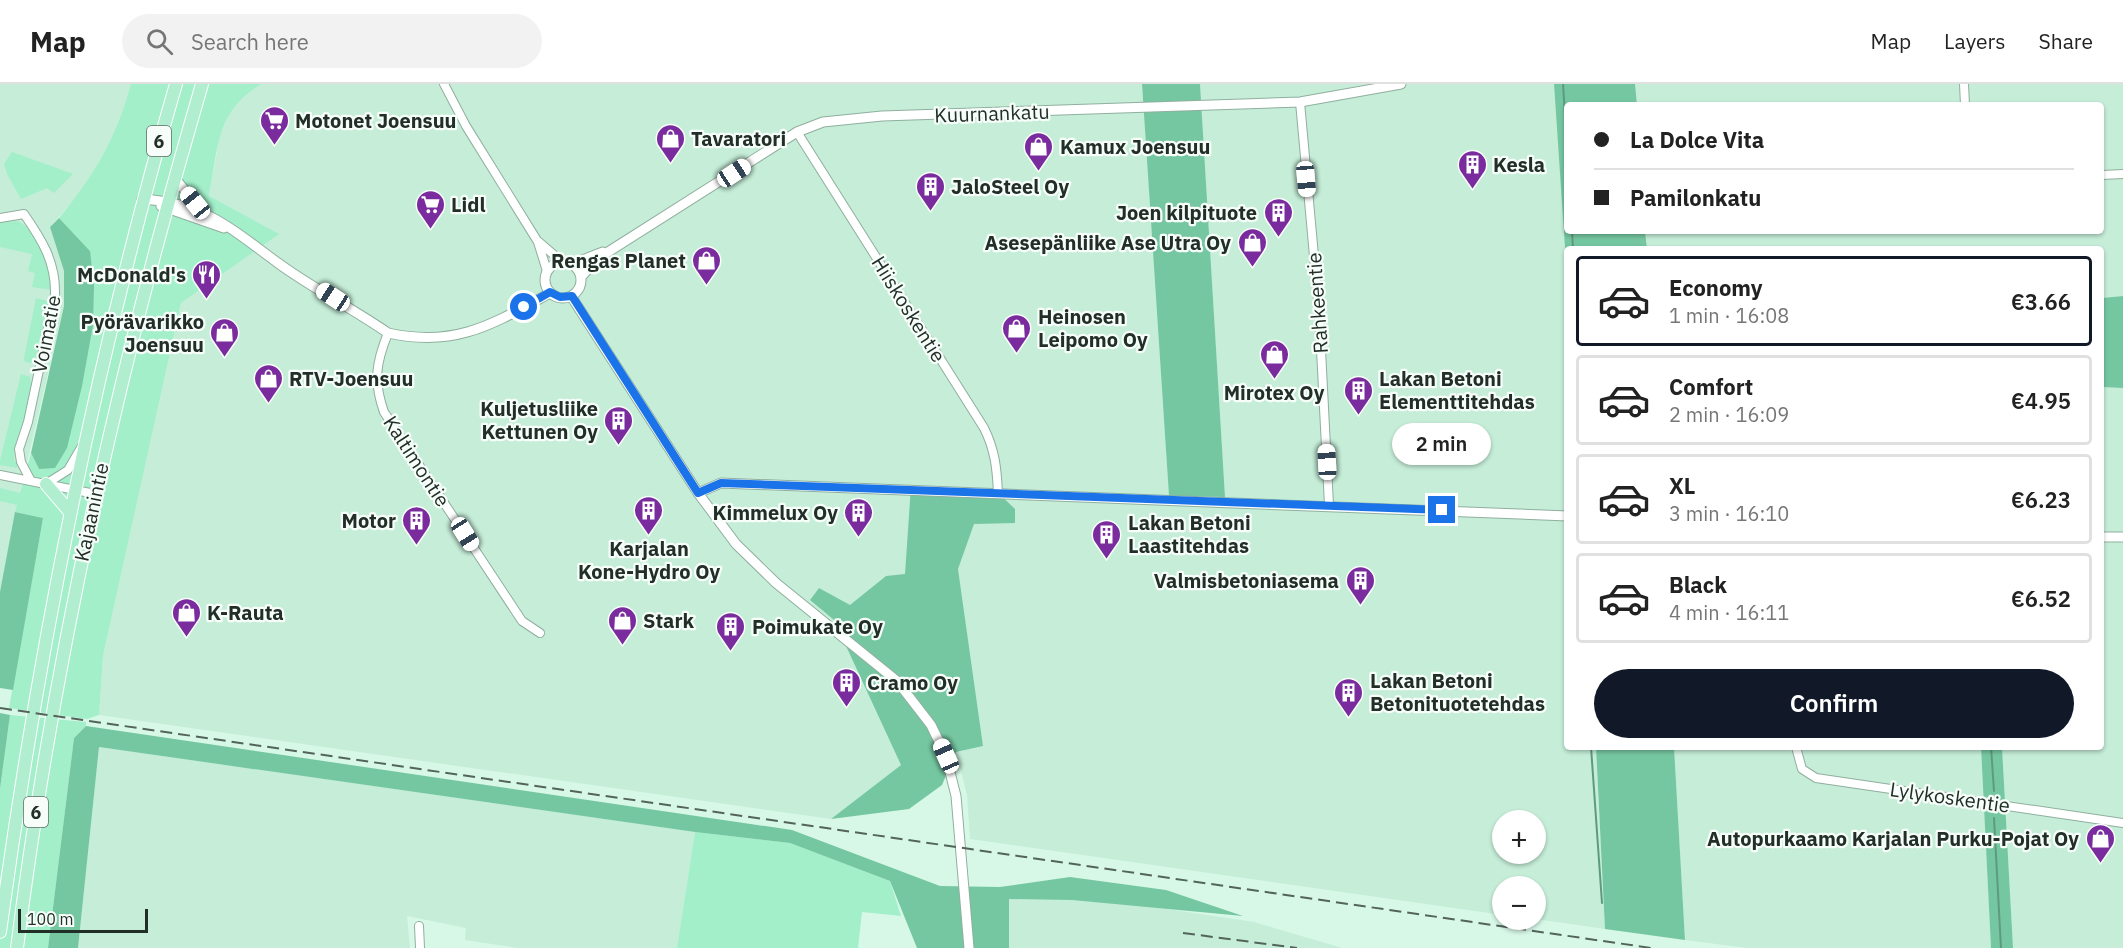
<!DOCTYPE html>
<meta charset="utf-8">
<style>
:root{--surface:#fff;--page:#f2f2f2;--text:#222;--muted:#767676;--line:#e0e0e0;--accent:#111827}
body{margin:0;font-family:"IBM Plex Sans",sans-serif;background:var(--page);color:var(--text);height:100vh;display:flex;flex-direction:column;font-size:22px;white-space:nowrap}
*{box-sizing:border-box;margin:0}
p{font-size:20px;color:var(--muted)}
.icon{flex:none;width:33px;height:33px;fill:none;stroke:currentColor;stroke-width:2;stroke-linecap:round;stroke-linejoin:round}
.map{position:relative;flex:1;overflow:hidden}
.sheet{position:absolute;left:1564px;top:162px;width:540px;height:504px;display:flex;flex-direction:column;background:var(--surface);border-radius:6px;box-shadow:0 2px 4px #0004}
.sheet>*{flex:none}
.hud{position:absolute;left:1564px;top:18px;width:540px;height:132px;border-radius:6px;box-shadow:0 2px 4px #0004;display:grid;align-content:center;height:132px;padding:0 30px;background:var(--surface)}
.controls{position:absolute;left:1492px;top:726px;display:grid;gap:12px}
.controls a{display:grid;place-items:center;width:54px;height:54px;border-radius:50%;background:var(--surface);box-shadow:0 2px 4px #0004;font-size:30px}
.scale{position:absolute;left:18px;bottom:15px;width:130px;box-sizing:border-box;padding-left:6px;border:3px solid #222e28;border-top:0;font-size:16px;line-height:21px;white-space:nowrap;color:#222e28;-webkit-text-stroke:4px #f7fefa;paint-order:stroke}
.end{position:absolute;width:27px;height:27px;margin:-14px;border:8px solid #1a73e8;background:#fff;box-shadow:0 0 0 3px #fff}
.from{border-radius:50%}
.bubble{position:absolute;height:42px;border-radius:21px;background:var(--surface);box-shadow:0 2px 4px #0004;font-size:20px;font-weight:600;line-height:42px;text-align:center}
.car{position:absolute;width:18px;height:36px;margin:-18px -9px;border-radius:8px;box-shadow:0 0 4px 2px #0007;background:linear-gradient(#fff 24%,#345 0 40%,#fff 0 76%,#345 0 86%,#fff 0)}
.hud b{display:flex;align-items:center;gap:21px;height:57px;font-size:22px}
.hud b+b{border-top:2px solid var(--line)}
.hud i{width:15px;height:15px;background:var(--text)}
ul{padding:10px 0 0;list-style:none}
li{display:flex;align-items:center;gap:18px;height:90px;margin:0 12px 9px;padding:0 18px;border:3px solid var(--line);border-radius:6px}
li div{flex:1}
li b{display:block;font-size:22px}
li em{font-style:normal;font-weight:600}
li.current{border-color:var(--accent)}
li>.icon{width:54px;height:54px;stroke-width:1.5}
.button{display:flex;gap:12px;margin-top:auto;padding:12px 30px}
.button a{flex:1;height:69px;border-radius:36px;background:var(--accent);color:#fff;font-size:24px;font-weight:600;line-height:69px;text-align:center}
header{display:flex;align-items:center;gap:36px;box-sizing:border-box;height:84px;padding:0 30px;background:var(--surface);border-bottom:2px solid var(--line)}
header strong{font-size:28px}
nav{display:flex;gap:33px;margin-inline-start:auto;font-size:21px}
.search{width:420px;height:54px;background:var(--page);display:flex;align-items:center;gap:15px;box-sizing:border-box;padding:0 21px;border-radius:33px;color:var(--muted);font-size:22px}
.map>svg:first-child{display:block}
</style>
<header>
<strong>Map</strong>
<div class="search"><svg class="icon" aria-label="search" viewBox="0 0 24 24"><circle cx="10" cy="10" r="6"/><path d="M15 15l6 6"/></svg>Search here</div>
<nav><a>Map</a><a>Layers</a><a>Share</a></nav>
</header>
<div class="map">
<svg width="2123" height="864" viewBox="0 0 2123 864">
<rect width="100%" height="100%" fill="#d7f8e7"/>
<!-- built -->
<path fill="#c5edd8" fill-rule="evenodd" d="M0 0H132L121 38 87 101 50 143 64 187V222L17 421 0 510Z
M262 0H1142L1169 412 1225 413 1200 0H1554L1568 193V663H1596L1605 845 1536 835V802H1503V831L970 755 967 711 956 668 983 662 958 485 974 439 994 405 905 491 886 492 850 522 819 504 810 516 834 536 901 681 831 735 99 631 103 572 181 219 278 150 209 112 220 51 232 23 249 7ZM1503 736H1536V770H1503Z
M1635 0H2123V212L2102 214V165H2069L2068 162 2006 165H1647L1645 147H2102V21H1637Z
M2102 303 2123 304V864H2013L2002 663H2102Z
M99 663 695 748 677 864H518L465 856 466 844 407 832 410 864H78Z
M1674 663H1981L1991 864H1747L1685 856Z
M1074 811 1254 838 1342 864H990L987 813Z"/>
<!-- green -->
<path fill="#a2efca" d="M131 0H262C216 25 218 65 209 112L279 150 181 219 103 572 99 631 87 635 9 624 43 434 15 428 17 421 0 417V404L20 409 31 369 39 385 90 167 59 134C94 92 117 53 131 0Z
M12 68 73 90 54 109 47 104 21 115 7 90 4 80Z
M18 137 31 146 50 180 52 206 32 203 35 189 28 187 32 170 0 163V138Z
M36 214 51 218 39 277 35 279 25 278 24 274Z
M21 290 30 293C36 322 13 349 14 376L18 380 17 384 0 381V377Z
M10 631 86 638V642L74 654 48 864H0V705Z
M695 748 790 759 890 797 901 832 862 828 858 864H677Z"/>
<!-- forest -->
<path fill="#75c7a1" d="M1142 0H1200L1225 413 1169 412Z
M1554 0H1635L1637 21H1568V147H1645L1647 165H1568L1567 193Z
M59 134 90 167 94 201 93 241 82 302 67 364 55 384 39 385 31 369 64 222V187L50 143Z
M2123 212V304L2102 303V214Z
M911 402 994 405 1015 425V439L974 440 958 485 983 662 956 668 942 701 909 725 831 735 901 681 834 536 810 516 819 504 850 521 886 492 905 490Z
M15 428 43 434 13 606 0 604V508Z
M0 629 10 631 0 705Z
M86 642 792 746 940 802 1000 803 1070 793 1166 806 1243 832 1072 816 1009 815V864H917L890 797 790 759 695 748 99 663 78 864H48L74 654Z
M1596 663H1674L1685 856 1605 845Z
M1981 663H2002L2013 864H1991Z"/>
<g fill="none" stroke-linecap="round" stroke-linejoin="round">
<!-- stream -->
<path stroke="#5e9b7e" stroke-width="2" d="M1563 0 1568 77
M1572 147 1573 165
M1591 663 1602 819
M1991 663 1994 707
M1994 734 2001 864"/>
<defs>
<path id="minor" d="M444 0 466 42 538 158 547 187
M1964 0 1965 21
M1300 18 1319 227 1329 421
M797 48 984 344C995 366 997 385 998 410
M2102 91 2123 90
M0 134 24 130C42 156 56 178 55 211L28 338 19 365 21 378 31 397
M539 158 561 177
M388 249C376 279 373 297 384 328L522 537 540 549
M0 391 95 410
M46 400 68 386 82 362
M1796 663 1802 685 1816 694 2123 739
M419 842 420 864"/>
<path id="tertiary" d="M174 93 195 119 205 125
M142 115C205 119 230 144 278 179 312 204 352 224 388 249 456 264 493 240 550 209
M161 122 224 144
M545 196a18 18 0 1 1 36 0a18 18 0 1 1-36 0Z
M572 180 603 168
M581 193 597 175 797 48 823 38 882 32 1300 18 1401 0
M571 212 698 409 736 460 776 499 897 597 931 641 946 672 956 712 969 864
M698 409 721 399 1568 432
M2102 453H2123"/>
<path id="trunk" d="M46 400 69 427
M0 848C39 561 95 278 176 0
M17 864C54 571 119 283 202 0"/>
</defs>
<!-- minor casing -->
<use href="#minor" stroke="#90af9f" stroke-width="10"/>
<!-- tertiary casing -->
<use href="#tertiary" stroke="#90af9f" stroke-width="11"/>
<!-- trunk casing -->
<use href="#trunk" stroke="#fff" stroke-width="14"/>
<!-- minor -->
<use href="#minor" stroke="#fff" stroke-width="8"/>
<!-- tertiary -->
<use href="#tertiary" stroke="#fff" stroke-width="9"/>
<!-- trunk -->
<use href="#trunk" stroke="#b0eecf" stroke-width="12"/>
<!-- rail -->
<path stroke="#53645b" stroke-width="2" stroke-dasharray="12 6" stroke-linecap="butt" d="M0 624 1651 864
M1183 849 1297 864"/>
</g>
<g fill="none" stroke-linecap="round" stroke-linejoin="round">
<!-- route -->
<path stroke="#1a73e8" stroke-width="8" d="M524 223 550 208 560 213 572 212 698 409 721 399 1442 426"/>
</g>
<!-- icons -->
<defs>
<symbol id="supermarket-pin" viewBox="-11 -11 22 30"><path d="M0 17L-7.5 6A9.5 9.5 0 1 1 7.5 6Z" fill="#7a2c9e" stroke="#f7fefa"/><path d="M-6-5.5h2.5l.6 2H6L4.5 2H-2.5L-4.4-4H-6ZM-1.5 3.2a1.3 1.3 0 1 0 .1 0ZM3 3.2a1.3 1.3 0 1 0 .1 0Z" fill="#fff"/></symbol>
<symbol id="shop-pin" viewBox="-11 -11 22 30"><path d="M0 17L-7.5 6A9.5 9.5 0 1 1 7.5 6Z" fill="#7a2c9e" stroke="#f7fefa"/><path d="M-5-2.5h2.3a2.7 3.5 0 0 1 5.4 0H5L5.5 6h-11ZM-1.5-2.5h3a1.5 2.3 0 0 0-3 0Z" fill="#fff"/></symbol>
<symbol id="building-pin" viewBox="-11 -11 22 30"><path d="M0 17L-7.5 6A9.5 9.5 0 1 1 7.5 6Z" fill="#7a2c9e" stroke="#f7fefa"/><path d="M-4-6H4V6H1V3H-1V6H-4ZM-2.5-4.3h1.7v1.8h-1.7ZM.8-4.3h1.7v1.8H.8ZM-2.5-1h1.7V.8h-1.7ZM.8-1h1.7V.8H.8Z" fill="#fff"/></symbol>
<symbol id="restaurant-pin" viewBox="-11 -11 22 30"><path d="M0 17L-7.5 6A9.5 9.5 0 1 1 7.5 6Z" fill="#7a2c9e" stroke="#f7fefa"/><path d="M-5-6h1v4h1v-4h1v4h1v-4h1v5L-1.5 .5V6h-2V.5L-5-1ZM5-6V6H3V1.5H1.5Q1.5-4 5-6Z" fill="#fff"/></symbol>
</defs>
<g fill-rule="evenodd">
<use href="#supermarket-pin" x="258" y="20" width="33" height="45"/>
<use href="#shop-pin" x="654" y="38" width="33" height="45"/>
<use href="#shop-pin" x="1022" y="46" width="33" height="45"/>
<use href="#building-pin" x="1456" y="64" width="33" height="45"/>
<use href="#building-pin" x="914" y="86" width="33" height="45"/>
<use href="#supermarket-pin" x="414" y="104" width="33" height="45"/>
<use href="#building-pin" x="1262" y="112" width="33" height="45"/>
<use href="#shop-pin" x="1236" y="142" width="33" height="45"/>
<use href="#shop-pin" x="690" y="160" width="33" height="45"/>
<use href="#restaurant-pin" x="190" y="174" width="33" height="45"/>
<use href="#shop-pin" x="1000" y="228" width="33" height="45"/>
<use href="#shop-pin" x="208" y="232" width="33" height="45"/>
<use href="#shop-pin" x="1258" y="254" width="33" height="45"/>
<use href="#shop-pin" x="252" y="278" width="33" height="45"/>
<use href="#building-pin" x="1342" y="290" width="33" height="45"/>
<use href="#building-pin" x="602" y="320" width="33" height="45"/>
<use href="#building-pin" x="632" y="410" width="33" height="45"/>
<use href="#building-pin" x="842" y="412" width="33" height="45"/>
<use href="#building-pin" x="400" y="420" width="33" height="45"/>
<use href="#building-pin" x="1090" y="434" width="33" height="45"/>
<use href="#building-pin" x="1344" y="480" width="33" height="45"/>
<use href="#shop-pin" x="170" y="512" width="33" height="45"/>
<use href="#shop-pin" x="606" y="520" width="33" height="45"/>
<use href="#building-pin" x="714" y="526" width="33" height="45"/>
<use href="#building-pin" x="830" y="582" width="33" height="45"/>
<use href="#building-pin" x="1332" y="592" width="33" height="45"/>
<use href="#shop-pin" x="2084" y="738" width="33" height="45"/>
</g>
<g text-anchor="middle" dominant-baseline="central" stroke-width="4.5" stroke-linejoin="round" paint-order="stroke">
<!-- shield labels -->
<g fill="#f7fefa" stroke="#626c67" stroke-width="1.5">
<rect x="147" y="42" width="24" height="30" rx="4.5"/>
<rect x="24" y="713" width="24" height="30" rx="4.5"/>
</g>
<g font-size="18" font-weight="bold" fill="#222e28">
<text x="159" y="57">6</text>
<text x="36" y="728">6</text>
</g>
<!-- street labels -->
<g font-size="20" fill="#222e28" stroke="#f7fefa">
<text transform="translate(992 29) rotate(-2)">Kuurnankatu</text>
<text transform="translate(1317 219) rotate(-94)">Rahkeentie</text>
<text transform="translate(909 225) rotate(58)">Hiiskoskentie</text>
<text transform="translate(46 250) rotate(-79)">Voimatie</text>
<text transform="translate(417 377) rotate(57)">Kaltimontie</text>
<text transform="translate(91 428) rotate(-78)">Kajaanintie</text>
<text transform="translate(1950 713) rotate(8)">Lylykoskentie</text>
</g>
<!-- poi labels -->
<g font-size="20" font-weight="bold" fill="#222e28" stroke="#f7fefa" text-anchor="start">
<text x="295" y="36">Motonet Joensuu</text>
<text x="691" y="54">Tavaratori</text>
<text x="1060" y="62">Kamux Joensuu</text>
<text x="1493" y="80">Kesla</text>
<text x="951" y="102">JaloSteel Oy</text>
<text x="451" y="120">Lidl</text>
<text x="1257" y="128" text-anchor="end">Joen kilpituote</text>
<text x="1231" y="158" text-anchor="end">Asesepänliike Ase Utra Oy</text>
<text x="686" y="176" text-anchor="end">Rengas Planet</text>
<text x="186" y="190" text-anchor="end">McDonald's</text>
<text x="1038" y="232">Heinosen<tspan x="1038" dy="23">Leipomo Oy</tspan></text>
<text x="204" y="237" text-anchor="end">Pyörävarikko<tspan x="204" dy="23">Joensuu</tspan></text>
<text x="289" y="294">RTV-Joensuu</text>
<text x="1379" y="294">Lakan Betoni<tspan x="1379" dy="23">Elementtitehdas</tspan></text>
<text x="1274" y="308" text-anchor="middle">Mirotex Oy</text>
<text x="598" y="324" text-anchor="end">Kuljetusliike<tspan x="598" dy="23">Kettunen Oy</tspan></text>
<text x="838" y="428" text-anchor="end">Kimmelux Oy</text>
<text x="396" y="436" text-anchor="end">Motor</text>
<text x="1128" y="438">Lakan Betoni<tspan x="1128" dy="23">Laastitehdas</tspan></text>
<text x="649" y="464" text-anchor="middle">Karjalan<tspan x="649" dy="23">Kone-Hydro Oy</tspan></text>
<text x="1339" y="496" text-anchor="end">Valmisbetoniasema</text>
<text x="207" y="528">K-Rauta</text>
<text x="643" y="536">Stark</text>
<text x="752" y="542">Poimukate Oy</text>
<text x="1370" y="596">Lakan Betoni<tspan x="1370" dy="23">Betonituotetehdas</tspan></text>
<text x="867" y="598">Cramo Oy</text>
<text x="2079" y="754" text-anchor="end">Autopurkaamo Karjalan Purku-Pojat Oy</text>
</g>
</g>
</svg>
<div class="controls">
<a>+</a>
<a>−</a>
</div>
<div class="scale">100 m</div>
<i class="end from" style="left:524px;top:223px"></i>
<i class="end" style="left:1442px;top:426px"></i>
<div class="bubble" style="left:1392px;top:339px;width:99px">2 min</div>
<i class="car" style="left:734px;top:89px;rotate:57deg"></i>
<i class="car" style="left:1306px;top:95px;rotate:175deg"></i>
<i class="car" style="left:195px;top:119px;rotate:321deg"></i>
<i class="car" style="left:333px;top:213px;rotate:303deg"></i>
<i class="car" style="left:1327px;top:378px;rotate:357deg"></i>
<i class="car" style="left:465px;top:450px;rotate:148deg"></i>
<i class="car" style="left:946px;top:672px;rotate:336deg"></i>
<div class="hud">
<b><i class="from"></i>La Dolce Vita</b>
<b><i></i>Pamilonkatu</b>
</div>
<section class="sheet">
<ul>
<li class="current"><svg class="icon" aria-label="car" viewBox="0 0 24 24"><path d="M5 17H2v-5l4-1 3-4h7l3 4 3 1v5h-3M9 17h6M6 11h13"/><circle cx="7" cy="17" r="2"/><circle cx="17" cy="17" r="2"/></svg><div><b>Economy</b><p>1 min · 16:08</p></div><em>€3.66</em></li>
<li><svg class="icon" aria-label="car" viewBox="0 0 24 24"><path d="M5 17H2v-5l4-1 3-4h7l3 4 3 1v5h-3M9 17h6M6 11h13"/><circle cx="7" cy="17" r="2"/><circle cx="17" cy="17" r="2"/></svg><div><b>Comfort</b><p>2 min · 16:09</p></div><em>€4.95</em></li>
<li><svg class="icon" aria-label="car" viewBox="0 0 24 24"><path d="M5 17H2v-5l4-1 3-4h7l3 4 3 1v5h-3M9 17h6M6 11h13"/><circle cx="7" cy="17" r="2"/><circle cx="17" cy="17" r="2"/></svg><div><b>XL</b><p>3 min · 16:10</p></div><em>€6.23</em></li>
<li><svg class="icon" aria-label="car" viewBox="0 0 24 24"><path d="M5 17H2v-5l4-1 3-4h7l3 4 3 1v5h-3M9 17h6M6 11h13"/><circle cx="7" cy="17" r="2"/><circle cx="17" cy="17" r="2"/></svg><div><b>Black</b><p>4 min · 16:11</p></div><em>€6.52</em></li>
</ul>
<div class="button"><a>Confirm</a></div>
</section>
</div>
